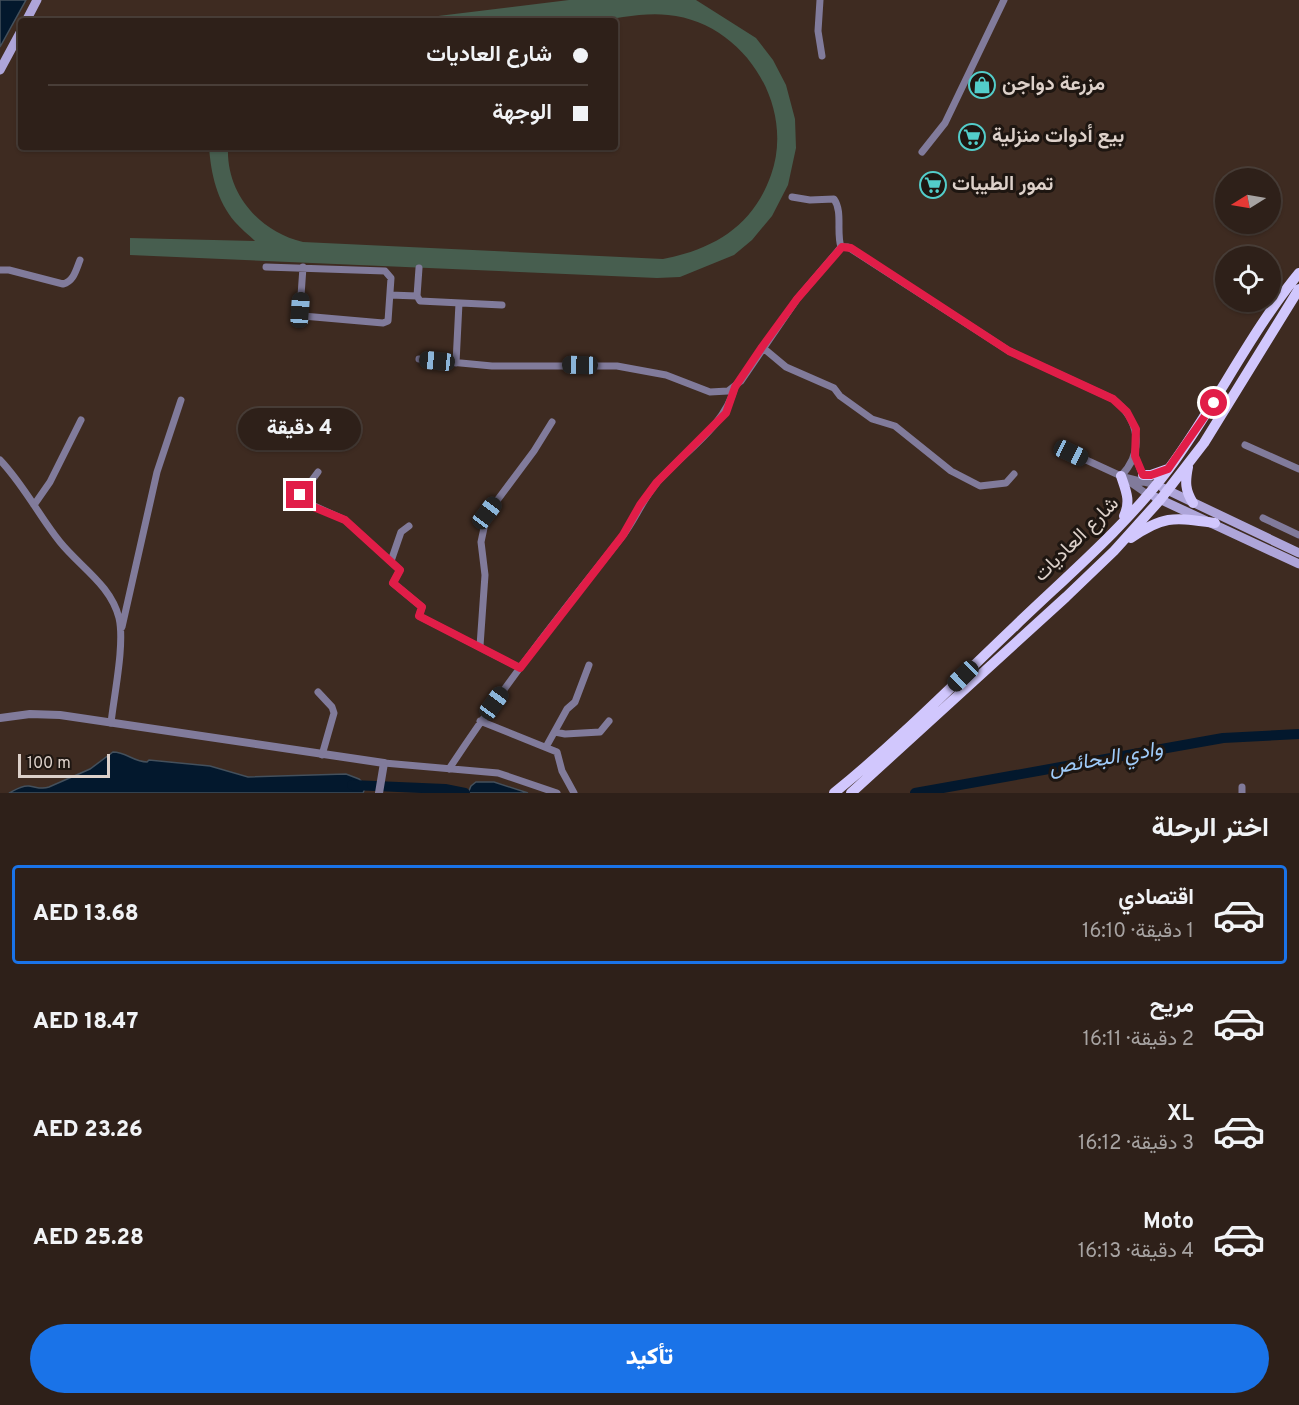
<!DOCTYPE html>
<html lang="ar">
<meta charset="utf-8">
<style>
:root{--surface:#2e2019;--page:#3a2d26;--text:#f1f3f6;--muted:#a7a3a2;--line:#493e38;--accent:#1a73e8}
body{margin:0;font-family:Overpass,Vazirmatn,sans-serif;background:var(--page);color:var(--text);direction:rtl;height:100vh;display:flex;flex-direction:column;font-size:22px;white-space:nowrap}
*{box-sizing:border-box;margin:0}
p{font-size:20px;color:var(--muted)}
.icon{flex:none;width:33px;height:33px;fill:none;stroke:currentColor;stroke-width:2;stroke-linecap:round;stroke-linejoin:round}
.map{position:relative;height:793px;overflow:hidden;direction:ltr}
.details{display:flex;flex-direction:column;background:var(--surface);flex:1}
.details>*{flex:none}
.guide{position:absolute;left:18px;top:18px;width:600px;height:132px;border-radius:6px;box-shadow:0 2px 4px #0004,0 0 0 2px var(--line);direction:rtl;display:grid;align-content:center;height:132px;padding:0 30px;background:var(--surface)}
.needle{width:39px;rotate:259deg}
.controls{position:absolute;left:1215px;top:168px;display:grid;gap:12px}
.controls a{display:grid;place-items:center;width:66px;height:66px;border-radius:50%;background:var(--surface);box-shadow:0 2px 4px #0004,0 0 0 2px var(--line);font-size:30px}
.scale{position:absolute;left:18px;bottom:15px;width:92px;box-sizing:border-box;padding-left:6px;border:3px solid #ddd1ca;border-top:0;font-size:16px;line-height:21px;white-space:nowrap;color:#ddd1ca;-webkit-text-stroke:4px #1e1611;paint-order:stroke}
.end{position:absolute;width:27px;height:27px;margin:-14px;border:8px solid #e11d48;background:#fff;box-shadow:0 0 0 3px #fff}
.from{border-radius:50%}
.bubble{position:absolute;height:42px;border-radius:21px;background:var(--surface);box-shadow:0 2px 4px #0004,0 0 0 2px var(--line);font-size:20px;font-weight:800;line-height:42px;text-align:center;direction:rtl}
.car{position:absolute;width:18px;height:36px;margin:-18px -9px;border-radius:8px;box-shadow:0 0 4px 2px #0007;background:linear-gradient(#222 24%,#8ab4d8 0 40%,#222 0 76%,#8ab4d8 0 86%,#222 0)}
.guide b{display:flex;align-items:center;gap:21px;height:57px;font-size:22px}
.guide b+b{border-top:2px solid var(--line)}
.guide i{width:15px;height:15px;background:var(--text)}
ul{padding:0;list-style:none}
li{display:flex;align-items:center;gap:18px;height:99px;margin:0 12px 9px;padding:0 18px;border:3px solid transparent;border-radius:6px}
li div{flex:1}
li b{display:block;font-size:22px}
li em{font-style:normal;font-weight:800}
li.active{border-color:var(--accent)}
li>.icon{width:54px;height:54px;stroke-width:1.5}
h2{padding:0 30px;font-size:27px;line-height:72px}
.primary-button{display:flex;gap:12px;margin-top:auto;padding:12px 30px}
.primary-button a{flex:1;height:69px;border-radius:36px;background:var(--accent);color:#fff;font-size:24px;font-weight:800;line-height:69px;text-align:center}
.map>svg:first-child{display:block}
</style>
<div class="map">
<svg width="1299" height="793" viewBox="0 0 1299 793">
<rect width="100%" height="100%" fill="#3e2b21"/>
<!-- green -->
<path fill="#475e4f" d="M569 0H696L756 38 773 60 786 85 795 119 796 148 788 185 772 216 752 240 734 255 680 277 657 278 130 255V238L255 241C249 235 241 229 235 222 217 201 211 174 209 147H228C226 194 259 231 303 242L663 259C714 249 753 226 771 175 796 105 743 22 668 15 643 12 617 19 591 21 570 22 549 21 528 21 484 21 440 21 397 21Z"/>
<!-- water -->
<path fill="#03182d" stroke="#44505c" stroke-width="1.5" d="M0 0H26L0 47Z
M113 752C126 752 134 762 147 762L149 760 210 766 248 777 346 774 359 779 366 786 363 793H9C15 790 22 785 29 786 37 787 41 790 49 787L90 769Z
M476 782H494L528 793H468L471 786Z"/>
<g fill="none" stroke-linecap="round" stroke-linejoin="round">
<!-- river -->
<path stroke="#03182d" stroke-width="10" d="M352 785 445 789 465 793
M915 793 1223 738 1299 734"/>
<!-- minor -->
<path stroke="#817b9b" stroke-width="7" d="M820 0 818 31 822 56
M922 152 945 123 1004 0
M792 197 810 200 834 199C843 212 836 232 841 247
M266 267 385 271 391 278 388 321 383 323 303 316 300 310 303 267
M419 268 417 296 420 301 502 305
M0 270H9L63 284C74 281 76 270 80 260
M390 295 417 296
M762 347 786 367 834 388 840 396 872 419 895 426 951 471 980 486 1006 483 1014 474
M419 359 492 366H617L666 375 710 392 728 391 741 381 797 299 837 252 841 247H848L1009 351 1113 399C1139 419 1145 451 1121 476
M456 363 459 303
M1245 445 1299 469
M1071 453 1121 476 1147 494
M0 460C24 485 39 516 60 542 80 567 111 585 119 618 125 644 114 695 111 723
M318 472 301 495V500L345 520 400 570 393 583 422 607 419 616 520 668
M1124 477 1156 485
M1132 484 1145 481 1135 456
M34 505 50 482 81 420
M1263 518 1299 535
M391 561 401 532 409 526
M122 627 157 472 181 400
M480 646 485 575 481 542 487 514 534 451 552 422
M318 692 332 707 334 713 322 755
M480 721 557 752 562 771 574 793
M555 732 565 734 600 732 609 721
M546 747 567 709 575 702 589 665
M384 763 498 773 557 793
M449 769C502 688 561 613 621 538 634 522 642 501 655 485 682 452 723 430 735 387
M1242 793V787"/>
<!-- tertiary -->
<path stroke="#817b9b" stroke-width="8" d="M0 718 30 714 60 715 384 763 379 793"/>
<!-- secondary -->
<path stroke="#aea5d9" stroke-width="9" d="M26 21 37 0
M0 70 21 31
M1163 488 1299 553
M1155 497 1299 564"/>
<!-- primary -->
<path stroke="#d1c7fd" stroke-width="10" d="M1188 467C1185 482 1185 490 1193 503
M1143 475H1151L1168 469
M1121 476C1126 491 1131 501 1124 516
M1131 538C1165 514 1176 518 1215 523
M834 793C898 741 955 683 1015 626 1067 576 1124 528 1168 470 1215 407 1249 334 1299 273
M851 793 1066 597 1114 551 1160 500 1204 443 1299 289"/>
</g>
<g fill="none" stroke-linecap="round" stroke-linejoin="round">
<!-- route -->
<path stroke="#e11d48" stroke-width="8" d="M300 495 304 503 345 520 400 570 393 583 422 607 419 616 520 668 623 535 640 505 657 482 726 413 735 387 762 347 797 299 842 247 851 248 1009 351 1113 399 1127 412 1136 429 1135 456 1143 475H1151L1168 469 1214 403"/>
</g>
<!-- icons -->
<defs>
<symbol id="shop-ring" viewBox="-11 -11 22 22"><circle r="9.5" fill="#1e1611" stroke="#53cdca" stroke-width="1.5"/><path d="M-5-2.5h2.3a2.7 3.5 0 0 1 5.4 0H5L5.5 6h-11ZM-1.5-2.5h3a1.5 2.3 0 0 0-3 0Z" fill="#53cdca"/></symbol>
<symbol id="supermarket-ring" viewBox="-11 -11 22 22"><circle r="9.5" fill="#1e1611" stroke="#53cdca" stroke-width="1.5"/><path d="M-6-5.5h2.5l.6 2H6L4.5 2H-2.5L-4.4-4H-6ZM-1.5 3.2a1.3 1.3 0 1 0 .1 0ZM3 3.2a1.3 1.3 0 1 0 .1 0Z" fill="#53cdca"/></symbol>
</defs>
<g fill-rule="evenodd">
<use href="#shop-ring" x="967" y="70" width="30" height="30"/>
<use href="#supermarket-ring" x="957" y="122" width="30" height="30"/>
<use href="#supermarket-ring" x="918" y="170" width="30" height="30"/>
</g>
<g text-anchor="middle" dominant-baseline="central" stroke-width="6" stroke-linejoin="round" paint-order="stroke">
<!-- poi labels -->
<g font-size="20" font-weight="bold" fill="#ddd1ca" stroke="#1e1611" text-anchor="start">
<text x="1002" y="85">مزرعة دواجن</text>
<text x="992" y="137">بيع أدوات منزلية</text>
<text x="952" y="185">تمور الطيبات</text>
</g>
<!-- street labels -->
<g font-size="20" fill="#ddd1ca" stroke="#1e1611">
<text transform="translate(1077 540) rotate(-45)">شارع العاديات</text>
</g>
<!-- water labels -->
<g font-size="21" font-style="italic" fill="#9fcbf9" stroke="#1e1611">
<text transform="translate(1106 759) rotate(-10)">وادي البحائص</text>
</g>
</g>
</svg>
<div class="controls">
<a><svg class="needle" viewBox="-14 -14 28 28"><path d="M0-13l5 13h-10z" fill="#e53935"/><path d="M0 13l5-13h-10z" fill="#a7a3a2"/></svg></a>
<a><svg class="icon" aria-label="locate" viewBox="0 0 24 24"><circle cx="12" cy="12" r="6"/><path d="M12 2v4M12 18v4M2 12h4M18 12h4"/></svg></a>
</div>
<div class="scale">100 m</div>
<i class="end from" style="left:1214px;top:403px"></i>
<i class="end" style="left:300px;top:495px"></i>
<div class="bubble" style="left:238px;top:408px;width:123px">4 دقيقة</div>
<i class="car" style="left:300px;top:310px;rotate:4deg"></i>
<i class="car" style="left:437px;top:361px;rotate:276deg"></i>
<i class="car" style="left:580px;top:365px;rotate:271deg"></i>
<i class="car" style="left:1071px;top:453px;rotate:115deg"></i>
<i class="car" style="left:487px;top:513px;rotate:37deg"></i>
<i class="car" style="left:963px;top:676px;rotate:226deg"></i>
<i class="car" style="left:494px;top:703px;rotate:36deg"></i>
<div class="guide">
<b><i class="from"></i>شارع العاديات</b>
<b><i></i>الوجهة</b>
</div>
</div>
<section class="details">
<h2>اختر الرحلة</h2>
<ul>
<li class="active"><svg class="icon" aria-label="car" viewBox="0 0 24 24"><path d="M5 17H2v-5l4-1 3-4h7l3 4 3 1v5h-3M9 17h6M6 11h13"/><circle cx="7" cy="17" r="2"/><circle cx="17" cy="17" r="2"/></svg><div><b>اقتصادي</b><p>1 دقيقة · 16:10</p></div><em>AED 13.68</em></li>
<li><svg class="icon" aria-label="car" viewBox="0 0 24 24"><path d="M5 17H2v-5l4-1 3-4h7l3 4 3 1v5h-3M9 17h6M6 11h13"/><circle cx="7" cy="17" r="2"/><circle cx="17" cy="17" r="2"/></svg><div><b>مريح</b><p>2 دقيقة · 16:11</p></div><em>AED 18.47</em></li>
<li><svg class="icon" aria-label="car" viewBox="0 0 24 24"><path d="M5 17H2v-5l4-1 3-4h7l3 4 3 1v5h-3M9 17h6M6 11h13"/><circle cx="7" cy="17" r="2"/><circle cx="17" cy="17" r="2"/></svg><div><b>XL</b><p>3 دقيقة · 16:12</p></div><em>AED 23.26</em></li>
<li><svg class="icon" aria-label="car" viewBox="0 0 24 24"><path d="M5 17H2v-5l4-1 3-4h7l3 4 3 1v5h-3M9 17h6M6 11h13"/><circle cx="7" cy="17" r="2"/><circle cx="17" cy="17" r="2"/></svg><div><b>Moto</b><p>4 دقيقة · 16:13</p></div><em>AED 25.28</em></li>
</ul>
<div class="primary-button"><a>تأكيد</a></div>
</section>
